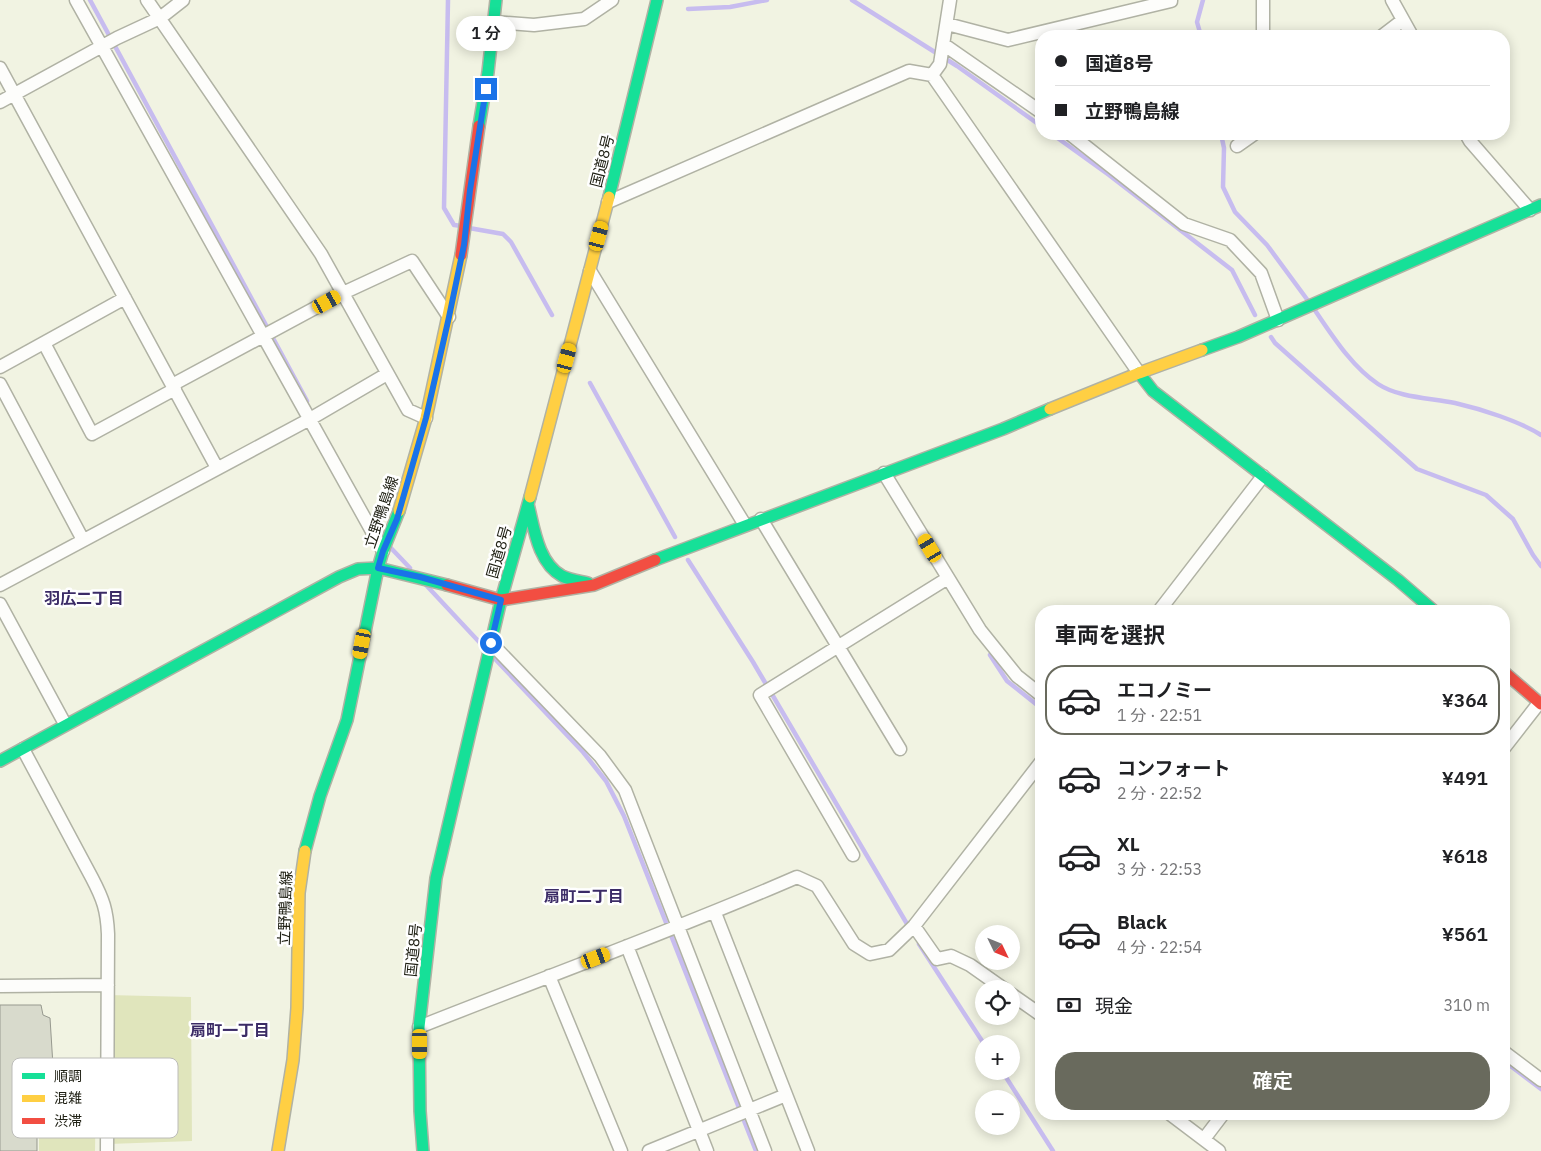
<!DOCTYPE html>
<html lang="ja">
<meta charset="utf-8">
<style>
:root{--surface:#fff;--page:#f2f2f2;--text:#202124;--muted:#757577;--line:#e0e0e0;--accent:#696a5d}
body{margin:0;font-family:"IBM Plex Sans","Noto Sans JP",sans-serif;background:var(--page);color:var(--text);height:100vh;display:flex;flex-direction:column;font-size:19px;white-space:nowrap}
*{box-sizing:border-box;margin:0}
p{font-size:16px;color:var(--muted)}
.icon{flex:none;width:28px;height:28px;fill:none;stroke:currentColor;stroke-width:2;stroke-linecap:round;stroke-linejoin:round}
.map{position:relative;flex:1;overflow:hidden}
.details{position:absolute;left:1035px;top:605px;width:475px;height:515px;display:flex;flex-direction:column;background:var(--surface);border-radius:20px;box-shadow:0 2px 12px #0003}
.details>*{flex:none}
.top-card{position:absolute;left:1035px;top:30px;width:475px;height:110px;border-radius:20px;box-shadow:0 2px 12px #0003;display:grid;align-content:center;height:110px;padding:0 20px;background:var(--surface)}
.needle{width:32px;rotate:133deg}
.fabs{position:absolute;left:975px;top:925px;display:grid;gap:10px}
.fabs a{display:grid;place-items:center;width:45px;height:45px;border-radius:50%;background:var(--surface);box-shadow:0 2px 12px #0003;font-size:25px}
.end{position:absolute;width:22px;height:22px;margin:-11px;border:6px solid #1a73e8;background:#fff;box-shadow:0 0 0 2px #fff}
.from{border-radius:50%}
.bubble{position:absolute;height:35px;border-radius:18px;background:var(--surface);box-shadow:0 2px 12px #0003;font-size:16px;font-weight:600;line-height:35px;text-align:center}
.car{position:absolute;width:15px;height:30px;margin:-15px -8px;border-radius:6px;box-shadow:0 0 4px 1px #0007;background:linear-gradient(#f5c518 24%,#345 0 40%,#f5c518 0 76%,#345 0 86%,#f5c518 0)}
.top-card b{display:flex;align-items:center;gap:18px;height:48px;font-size:19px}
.top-card b+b{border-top:1px solid var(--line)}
.top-card i{width:12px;height:12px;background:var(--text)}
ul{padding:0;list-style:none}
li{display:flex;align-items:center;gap:15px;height:70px;margin:0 10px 8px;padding:0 10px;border:2px solid transparent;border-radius:20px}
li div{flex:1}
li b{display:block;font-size:19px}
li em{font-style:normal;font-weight:600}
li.selected{border-color:var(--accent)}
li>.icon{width:45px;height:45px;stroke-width:1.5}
h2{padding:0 20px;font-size:22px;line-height:60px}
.pay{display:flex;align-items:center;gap:12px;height:55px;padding:0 20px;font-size:19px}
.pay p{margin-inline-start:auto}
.action{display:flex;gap:10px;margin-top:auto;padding:10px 20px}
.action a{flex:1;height:58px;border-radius:20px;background:var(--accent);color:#fff;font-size:20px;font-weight:600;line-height:58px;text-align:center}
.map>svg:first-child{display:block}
</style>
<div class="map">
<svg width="1541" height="1151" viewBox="0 0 1541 1151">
<rect width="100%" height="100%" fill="#f1f3e2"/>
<!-- green -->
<path fill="#e0e5bc" d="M108 995 191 997 192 1141 109 1144Z
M39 1088H96L95 1151H39Z"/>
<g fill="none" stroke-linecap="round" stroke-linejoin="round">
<!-- stream -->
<path stroke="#c7bcef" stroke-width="4.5" d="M90 0 307 401
M448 0 444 208 454 225 462 226
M852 0 957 66 1041 126
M688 9 730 7 767 0
M1201 36 1197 22 1203 0
M1052 134 1109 175 1232 270 1255 315
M1221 134 1224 148 1223 187 1235 212 1267 245 1309 302
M469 228 503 234 511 242 552 315
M1314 309C1332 335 1351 366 1378 384 1399 398 1431 398 1455 403 1481 409 1519 421 1541 435
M1271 337 1275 343 1417 469 1486 495 1513 519 1533 555 1541 566
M590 383 675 537
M390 547 410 568
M688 560 753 662 910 929
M426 585 482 645
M990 655 1007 681 1041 708
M496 660 583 752 606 781 624 816 756 1151
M919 944 984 1044
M1504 1061 1541 1089
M1002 1071 1053 1151"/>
<defs>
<path id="street" d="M76 0 383 551
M147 0 321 254 408 410 426 418
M1392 0 1412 36
M494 22 534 25 584 19 612 0
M947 24 1008 40 1171 1V0
M1263 36V0
M1382 36 1403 20
M943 44 1041 112
M0 68 172 385
M932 75 940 64 950 0
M0 102 117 38 160 18 183 0
M1070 134 1184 224 1230 240 1261 273 1278 320
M1466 134 1470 141 1530 210
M1237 146 1254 134
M608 202 909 71 932 75 1139 373
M590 271 745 525
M44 343 92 434 175 389
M0 367 125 298
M0 384 83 540
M217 468 172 385 343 293 412 261 449 317
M884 473 980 630 1017 676 1041 695
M761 519 900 749
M0 585 310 419 387 374
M0 604 65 724
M1159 611 1263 476
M491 643 600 756 625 790 765 1151
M1504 748 1539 703
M23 749 92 878C103 899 107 910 108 934L107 1151
M853 855 760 695 948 578
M715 913 808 1151
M914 926 937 959 951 956 970 965 1004 989
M627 946 707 1151
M549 976 621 1151
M0 986 108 985
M1011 994 1041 1015
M419 1027C545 977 673 931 797 877L817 886 854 944 870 954 889 950 914 926 1041 762
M1504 1052 1541 1080
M1170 1114 1219 1151
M1204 1139 1223 1114
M649 1151 786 1095"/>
<path id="fast" d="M479 126 488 72 496 0
M609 197 657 0
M1202 350 1238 337 1541 205
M1139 373 1153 391 1398 580 1434 611
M528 504C534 528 538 563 562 576 570 580 579 581 588 583
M655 560 1003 429 1050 409
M0 761 339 577 358 569 378 568 447 585
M305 851 320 796 347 720 378 568 383 551 399 511
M423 1151 420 1111 419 1027 436 878 501 600 530 497"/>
<path id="slow" d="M1050 409 1139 373 1202 350
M530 497 609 197
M399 511 426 418 461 255
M278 1151 293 1060 297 1008 299 893 305 851"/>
<path id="jam" d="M461 255 479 126
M447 585 501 600 594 585 655 560
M1504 672 1541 704"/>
</defs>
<!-- street casing -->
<use href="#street" stroke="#b0b2a4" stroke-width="15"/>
<!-- fast casing -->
<use href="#fast" stroke="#b0b2a4" stroke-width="14"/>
<!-- slow casing -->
<use href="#slow" stroke="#b0b2a4" stroke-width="14"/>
<!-- jam casing -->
<use href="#jam" stroke="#b0b2a4" stroke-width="14"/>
<!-- street -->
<use href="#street" stroke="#fdfdfb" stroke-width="12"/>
<!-- fast -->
<use href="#fast" stroke="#16e098" stroke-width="11"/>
<!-- slow -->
<use href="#slow" stroke="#ffcf43" stroke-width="11"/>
<!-- jam -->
<use href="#jam" stroke="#f24e42" stroke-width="11"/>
</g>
<!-- wall -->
<path fill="#babbaf" d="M0 1005 53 1066V1084L37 1085Z"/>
<!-- building -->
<path fill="#d8dacc" stroke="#97998f" d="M0 1005H41L43 1015 50 1018 53 1066 37 1067V1151H0Z"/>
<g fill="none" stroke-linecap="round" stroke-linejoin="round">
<!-- route -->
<path stroke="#1a73e8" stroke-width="6" d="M486 89 470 190 464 245 449 317 426 418 397 519 383 551 378 568 420 577 501 600 491 643"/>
</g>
<g text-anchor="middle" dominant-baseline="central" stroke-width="5" stroke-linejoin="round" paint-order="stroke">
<!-- street labels -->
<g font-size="15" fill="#202115" stroke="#fff">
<text transform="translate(602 161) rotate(-76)">国道8号</text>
<text transform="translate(381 512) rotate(-71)">立野鴨島線</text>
<text transform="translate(499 552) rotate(-74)">国道8号</text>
<text transform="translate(285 908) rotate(-88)">立野鴨島線</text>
<text transform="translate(413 950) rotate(-84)">国道8号</text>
</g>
<!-- neighbourhood labels -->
<g font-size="16" font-weight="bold" fill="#3b2b66" stroke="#fff">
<text x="84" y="598">羽広二丁目</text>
<text x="584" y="896">扇町二丁目</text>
<text x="230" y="1030">扇町一丁目</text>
</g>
</g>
<!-- legend -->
<rect x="12" y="1058" width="166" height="80" rx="8" fill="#fff" stroke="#bcbcb9" stroke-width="1"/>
<rect x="22" y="1073" width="23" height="6" fill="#16e098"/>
<rect x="22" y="1095" width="23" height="7" fill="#ffcf43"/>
<rect x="22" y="1118" width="23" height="6" fill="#f24e42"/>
<g font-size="14" fill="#202115">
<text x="54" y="1081">順調</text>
<text x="54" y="1103">混雑</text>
<text x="54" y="1126">渋滞</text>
</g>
</svg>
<div class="fabs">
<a><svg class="needle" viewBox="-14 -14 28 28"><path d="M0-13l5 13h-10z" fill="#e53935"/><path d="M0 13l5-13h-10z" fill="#757577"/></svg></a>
<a><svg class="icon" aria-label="locate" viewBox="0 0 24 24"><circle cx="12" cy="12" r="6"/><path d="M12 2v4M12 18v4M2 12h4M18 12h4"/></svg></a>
<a>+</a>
<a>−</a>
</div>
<i class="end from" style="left:491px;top:643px"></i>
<i class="end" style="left:486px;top:89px"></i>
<div class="bubble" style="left:456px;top:16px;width:60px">1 分</div>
<i class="car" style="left:599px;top:236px;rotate:15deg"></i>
<i class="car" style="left:327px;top:302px;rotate:61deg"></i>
<i class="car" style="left:567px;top:358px;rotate:15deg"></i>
<i class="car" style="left:930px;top:548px;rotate:329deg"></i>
<i class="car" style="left:362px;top:644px;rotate:191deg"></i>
<i class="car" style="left:596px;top:958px;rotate:69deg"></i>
<i class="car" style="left:420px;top:1044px;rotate:180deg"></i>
<div class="top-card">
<b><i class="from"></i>国道8号</b>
<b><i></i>立野鴨島線</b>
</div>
<section class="details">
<h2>車両を選択</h2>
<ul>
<li class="selected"><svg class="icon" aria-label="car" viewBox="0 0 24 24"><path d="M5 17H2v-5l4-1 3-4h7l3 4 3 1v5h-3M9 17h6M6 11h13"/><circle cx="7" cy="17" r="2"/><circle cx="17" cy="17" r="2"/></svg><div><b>エコノミー</b><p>1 分 · 22:51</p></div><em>¥364</em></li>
<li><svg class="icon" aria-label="car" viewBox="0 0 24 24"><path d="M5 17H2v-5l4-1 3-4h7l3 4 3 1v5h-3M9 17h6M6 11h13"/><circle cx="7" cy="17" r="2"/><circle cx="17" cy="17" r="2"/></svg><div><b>コンフォート</b><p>2 分 · 22:52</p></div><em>¥491</em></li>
<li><svg class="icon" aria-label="car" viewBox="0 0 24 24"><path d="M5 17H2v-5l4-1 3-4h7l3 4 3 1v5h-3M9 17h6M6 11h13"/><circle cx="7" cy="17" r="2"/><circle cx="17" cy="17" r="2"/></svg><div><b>XL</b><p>3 分 · 22:53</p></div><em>¥618</em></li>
<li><svg class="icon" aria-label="car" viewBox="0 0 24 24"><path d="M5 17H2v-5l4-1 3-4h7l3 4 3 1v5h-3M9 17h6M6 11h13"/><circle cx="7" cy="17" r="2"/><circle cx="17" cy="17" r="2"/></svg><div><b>Black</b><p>4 分 · 22:54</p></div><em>¥561</em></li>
</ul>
<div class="pay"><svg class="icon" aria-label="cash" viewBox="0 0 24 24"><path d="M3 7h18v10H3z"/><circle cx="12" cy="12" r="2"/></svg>現金<p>310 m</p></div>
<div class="action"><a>確定</a></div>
</section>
</div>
